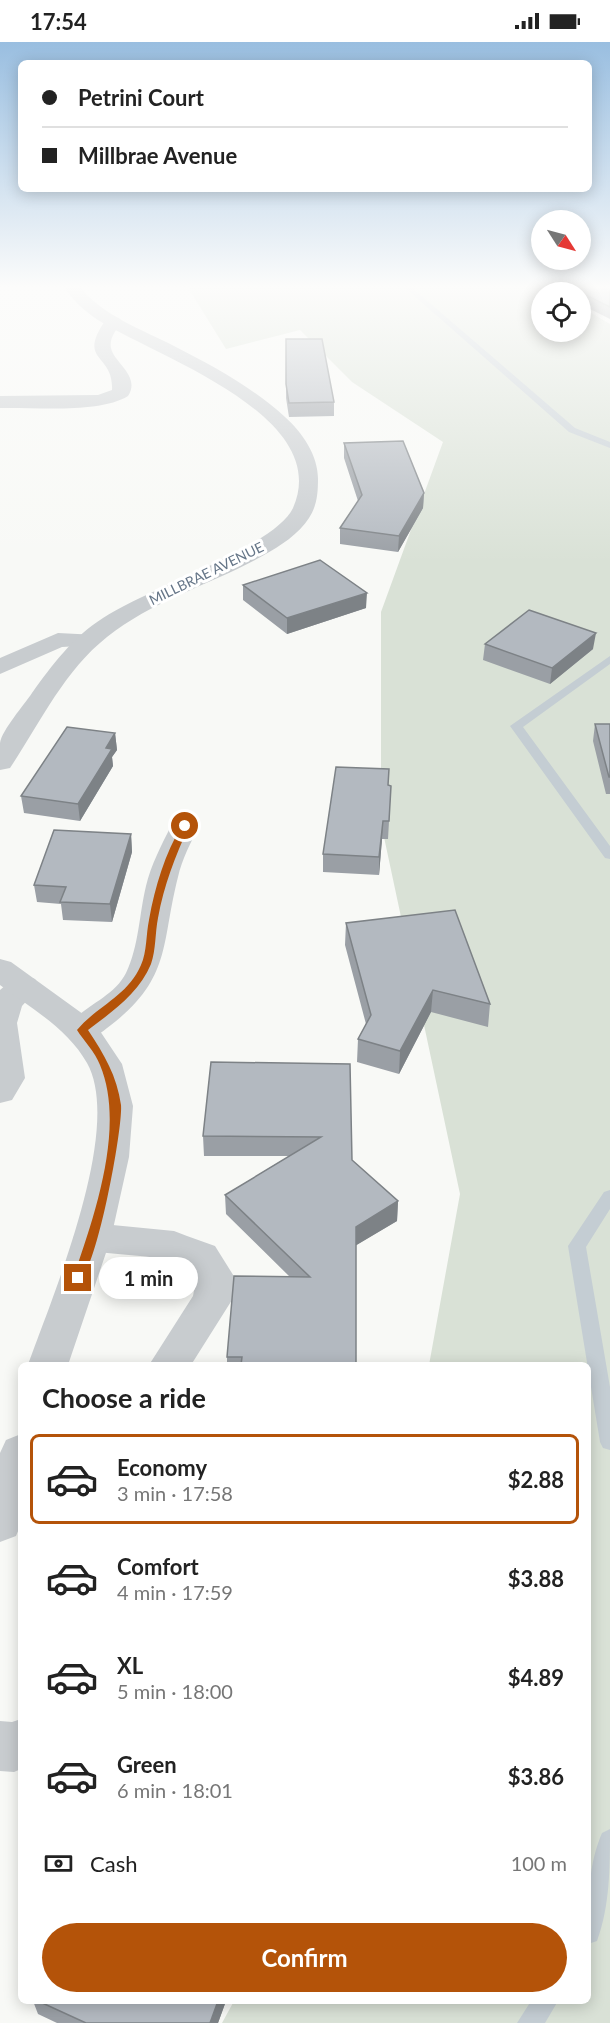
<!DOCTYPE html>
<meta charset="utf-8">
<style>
:root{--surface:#fff;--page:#f6f6f6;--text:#222;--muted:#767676;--line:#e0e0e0;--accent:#b45309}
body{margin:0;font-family:Lato,sans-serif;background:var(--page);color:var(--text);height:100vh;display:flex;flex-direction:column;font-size:22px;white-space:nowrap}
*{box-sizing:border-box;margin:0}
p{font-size:20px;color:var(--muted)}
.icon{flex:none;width:33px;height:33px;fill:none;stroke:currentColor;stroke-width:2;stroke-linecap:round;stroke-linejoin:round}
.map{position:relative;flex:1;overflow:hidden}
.panel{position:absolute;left:18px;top:1320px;width:573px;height:642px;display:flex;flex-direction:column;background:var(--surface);border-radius:9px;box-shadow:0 3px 15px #0003}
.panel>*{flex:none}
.banner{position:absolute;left:18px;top:18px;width:574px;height:132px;border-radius:9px;box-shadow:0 3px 15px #0003;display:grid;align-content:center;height:132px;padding:0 24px;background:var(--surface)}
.needle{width:39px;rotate:126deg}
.fabs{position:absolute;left:531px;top:168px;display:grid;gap:12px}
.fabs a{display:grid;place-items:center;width:60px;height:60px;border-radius:50%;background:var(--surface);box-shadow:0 3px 15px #0003;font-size:30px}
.end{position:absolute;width:27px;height:27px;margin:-14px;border:8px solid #b45309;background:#fff;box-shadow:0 0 0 3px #fff}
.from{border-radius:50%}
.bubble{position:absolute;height:42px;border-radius:21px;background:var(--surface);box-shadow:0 3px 15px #0003;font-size:20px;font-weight:700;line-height:42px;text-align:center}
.banner b{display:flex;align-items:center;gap:21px;height:57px;font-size:22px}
.banner b+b{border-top:2px solid var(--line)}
.banner i{width:15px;height:15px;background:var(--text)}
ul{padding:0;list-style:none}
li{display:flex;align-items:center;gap:18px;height:90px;margin:0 12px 9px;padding:0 12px;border:3px solid transparent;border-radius:9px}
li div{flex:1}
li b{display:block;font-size:22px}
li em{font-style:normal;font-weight:700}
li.active{border-color:var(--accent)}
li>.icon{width:54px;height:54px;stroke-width:1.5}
h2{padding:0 24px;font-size:27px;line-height:72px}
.pay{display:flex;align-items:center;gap:15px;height:66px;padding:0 24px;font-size:22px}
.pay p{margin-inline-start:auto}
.cta{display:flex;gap:12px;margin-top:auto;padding:12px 24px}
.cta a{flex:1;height:69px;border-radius:36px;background:var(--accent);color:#fff;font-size:24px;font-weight:700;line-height:69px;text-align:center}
.status{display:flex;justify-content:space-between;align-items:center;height:42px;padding:0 30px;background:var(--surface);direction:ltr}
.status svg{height:16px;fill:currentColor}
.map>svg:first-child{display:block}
</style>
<div class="status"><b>17:54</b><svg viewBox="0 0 49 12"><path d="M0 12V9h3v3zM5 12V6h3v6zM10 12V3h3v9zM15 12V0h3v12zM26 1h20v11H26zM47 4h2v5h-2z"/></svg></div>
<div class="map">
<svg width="610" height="1981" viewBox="0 0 610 1981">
<rect width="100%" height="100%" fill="#f8f9f6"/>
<!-- green -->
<path fill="#d9e1d6" d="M187 244H543L555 250H542V290H580L581 265 610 282V1981H222L234 1959H588V1323H429L460 1152 381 781V570L443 400 352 340 300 288 226 307Z"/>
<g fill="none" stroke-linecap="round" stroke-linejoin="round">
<!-- stream -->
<path fill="#c4cdd3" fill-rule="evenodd" d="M403 244H410L575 386 610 400V406L569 390Z
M610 614V622L523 685 610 804V817L605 816 510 684Z
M610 1148V1167L586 1205 610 1345V1408L603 1406 600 1400 568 1204 604 1150Z
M610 1787C610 1825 610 1864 597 1899L588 1902C588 1864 587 1826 602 1791Z
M531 1959H558L545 1981H517Z"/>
<!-- minor -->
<path fill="#c8cccf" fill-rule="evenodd" d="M113 275 119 276 122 280C116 288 109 296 111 306 114 321 141 334 128 354 99 372 35 365 0 366V354L98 353 112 348C114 310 75 321 107 276Z
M58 591 97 593 100 598 97 603 62 605 0 632V616Z
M185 775 195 778 199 784C191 800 182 817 178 835 161 901 172 936 111 983 97 994 88 1001 70 996L66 988C80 964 113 957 126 931 139 904 139 873 146 844 151 823 161 804 171 784L175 778Z
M24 933 35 937 40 944 22 964 17 981 25 1036 12 1058 0 1061V948L13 937Z
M92 1181 174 1189 187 1194 215 1204 235 1236 232 1258 191 1323H149L193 1254 196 1238C194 1234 192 1228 189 1226 172 1211 105 1215 79 1206L73 1196 79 1186Z
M21 1677V1727L14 1730 0 1729V1679L12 1680Z"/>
<!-- tertiary -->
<path fill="#c8cccf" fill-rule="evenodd" d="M63 244H79C103 274 141 287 174 304 213 324 252 345 285 375 302 390 318 413 318 437 318 451 317 464 309 476 299 492 280 504 264 513 213 542 153 558 107 595 64 629 40 681 10 726L0 728C0 720 0 709 0 701 2 688 24 663 32 651 52 623 73 595 103 576 144 548 275 505 293 466 334 373 154 314 98 278 84 269 73 258 63 244Z
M0 917 11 920 94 980 122 1022 133 1064 129 1115 111 1196 68 1323H28C52 1255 124 1087 87 1021 68 987 31 966 0 943Z
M21 1392V1482L16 1494 0 1500V1411L6 1398Z"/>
</g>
<!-- wall -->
<path fill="#9a9fa5" d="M545 244H610V277L580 262V250H558Z
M286 297 334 360V374L289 375 286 356Z
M344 401 424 451 423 466 398 510 340 502V486L358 459 344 416Z
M243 543 366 566 287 592 243 558Z
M485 602 593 607 550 642 483 618Z
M595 682H610V752H606L593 699Z
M115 691 117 708 112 715 113 724 80 779 24 771 21 754Z
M389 744H391L388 797H382L379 833 323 830V812Z
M131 792 132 810 112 880 63 878 61 862 37 860 34 843Z
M346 881 490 962 488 985 431 970 399 1032 357 1020 358 997 366 982 345 903Z
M211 1020 352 1118 398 1159 397 1179 356 1203V1323H227V1315L290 1235 226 1172 225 1153 289 1114H204L203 1094Z
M33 1959H226L218 1981H57L38 1972Z"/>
<!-- shaded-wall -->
<path fill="#7d8286" d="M424 451 423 466 398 510 399 494Z
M367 551 366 566 287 592V576Z
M596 591 593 607 550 642 552 626Z
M115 691 117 708 112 715 113 724 80 779 78 762 106 706Z
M383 779 382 797 379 833V815Z
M131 792 132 810 112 880 110 862Z
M433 948 431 970 399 1032 400 1009Z
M398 1159 397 1179 355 1204 356 1185Z
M218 1959H226L218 1981H210Z"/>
<!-- building -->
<path fill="#b3b9c0" stroke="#7d8286" stroke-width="1.5" d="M568 244H610V265Z
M286 297H322L334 360 289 361 286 342Z
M403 399 424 451 399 494 340 486 362 453 344 401Z
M320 518 367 551 287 576 243 543Z
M529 568 596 591 552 626 485 602Z
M595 682H610V735H609Z
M67 685 115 691 106 706 112 707 78 762 21 754Z
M336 725 389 727 388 743 391 744 389 779H383L379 815 323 812Z
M54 788 131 792 110 862 60 860 66 845 34 843Z
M455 868 490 962 433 948 400 1009 358 997 371 973 346 881Z
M211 1020 350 1022 352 1118 398 1159 356 1185V1323H241L242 1315H227L234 1234 310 1235 225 1153 321 1095 203 1094Z
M38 1959H218L210 1981H86Z"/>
<!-- sky -->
<linearGradient id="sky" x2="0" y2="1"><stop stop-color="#99bee0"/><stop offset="0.47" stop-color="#fcfcfb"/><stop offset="1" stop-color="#fcfcfb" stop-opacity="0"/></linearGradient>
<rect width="610" height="521" fill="url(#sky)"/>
<!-- route -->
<path fill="#b45309" d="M182 783 189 784C175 815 164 843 158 876 155 891 156 908 151 922 139 951 112 970 88 988 104 1012 117 1034 121 1063 123 1086 96 1233 78 1240L73 1236C94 1175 126 1085 100 1023 95 1010 84 999 77 988 98 963 127 955 141 923 147 910 146 892 149 878 155 844 165 812 182 783Z"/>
<g text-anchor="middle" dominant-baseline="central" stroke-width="6" stroke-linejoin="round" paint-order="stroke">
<!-- far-street labels -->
<g font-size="14" fill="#667688" stroke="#fff">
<text transform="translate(206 531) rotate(-26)">MILLBRAE AVENUE</text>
</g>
</g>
</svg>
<div class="fabs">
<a><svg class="needle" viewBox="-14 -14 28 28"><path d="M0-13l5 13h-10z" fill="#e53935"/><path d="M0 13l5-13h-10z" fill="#767676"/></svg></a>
<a><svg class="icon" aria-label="locate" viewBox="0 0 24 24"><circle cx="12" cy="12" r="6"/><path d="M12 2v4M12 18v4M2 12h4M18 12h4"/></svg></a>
</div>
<i class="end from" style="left:185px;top:784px"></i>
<i class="end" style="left:78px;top:1236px"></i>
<div class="bubble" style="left:99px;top:1215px;width:99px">1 min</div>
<div class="banner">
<b><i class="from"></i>Petrini Court</b>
<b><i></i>Millbrae Avenue</b>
</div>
<section class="panel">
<h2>Choose a ride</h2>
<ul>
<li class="active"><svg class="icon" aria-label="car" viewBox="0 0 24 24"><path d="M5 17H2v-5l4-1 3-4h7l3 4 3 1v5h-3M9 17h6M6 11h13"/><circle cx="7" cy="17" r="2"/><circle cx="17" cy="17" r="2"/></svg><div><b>Economy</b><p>3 min · 17:58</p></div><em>$2.88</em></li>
<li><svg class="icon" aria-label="car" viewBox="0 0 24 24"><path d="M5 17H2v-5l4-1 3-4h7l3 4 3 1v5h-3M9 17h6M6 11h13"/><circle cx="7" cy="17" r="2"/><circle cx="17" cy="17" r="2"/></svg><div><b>Comfort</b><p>4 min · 17:59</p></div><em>$3.88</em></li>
<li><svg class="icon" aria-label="car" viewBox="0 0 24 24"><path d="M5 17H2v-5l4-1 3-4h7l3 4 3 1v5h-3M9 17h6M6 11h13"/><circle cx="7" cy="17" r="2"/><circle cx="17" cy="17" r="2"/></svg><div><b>XL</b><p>5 min · 18:00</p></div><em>$4.89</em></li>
<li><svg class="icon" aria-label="car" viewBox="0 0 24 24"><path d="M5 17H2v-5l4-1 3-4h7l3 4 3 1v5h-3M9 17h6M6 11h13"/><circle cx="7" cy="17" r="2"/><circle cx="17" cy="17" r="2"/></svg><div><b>Green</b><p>6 min · 18:01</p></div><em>$3.86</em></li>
</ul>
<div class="pay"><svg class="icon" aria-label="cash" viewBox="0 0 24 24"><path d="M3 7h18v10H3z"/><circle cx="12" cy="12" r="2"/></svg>Cash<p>100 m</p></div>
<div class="cta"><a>Confirm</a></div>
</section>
</div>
